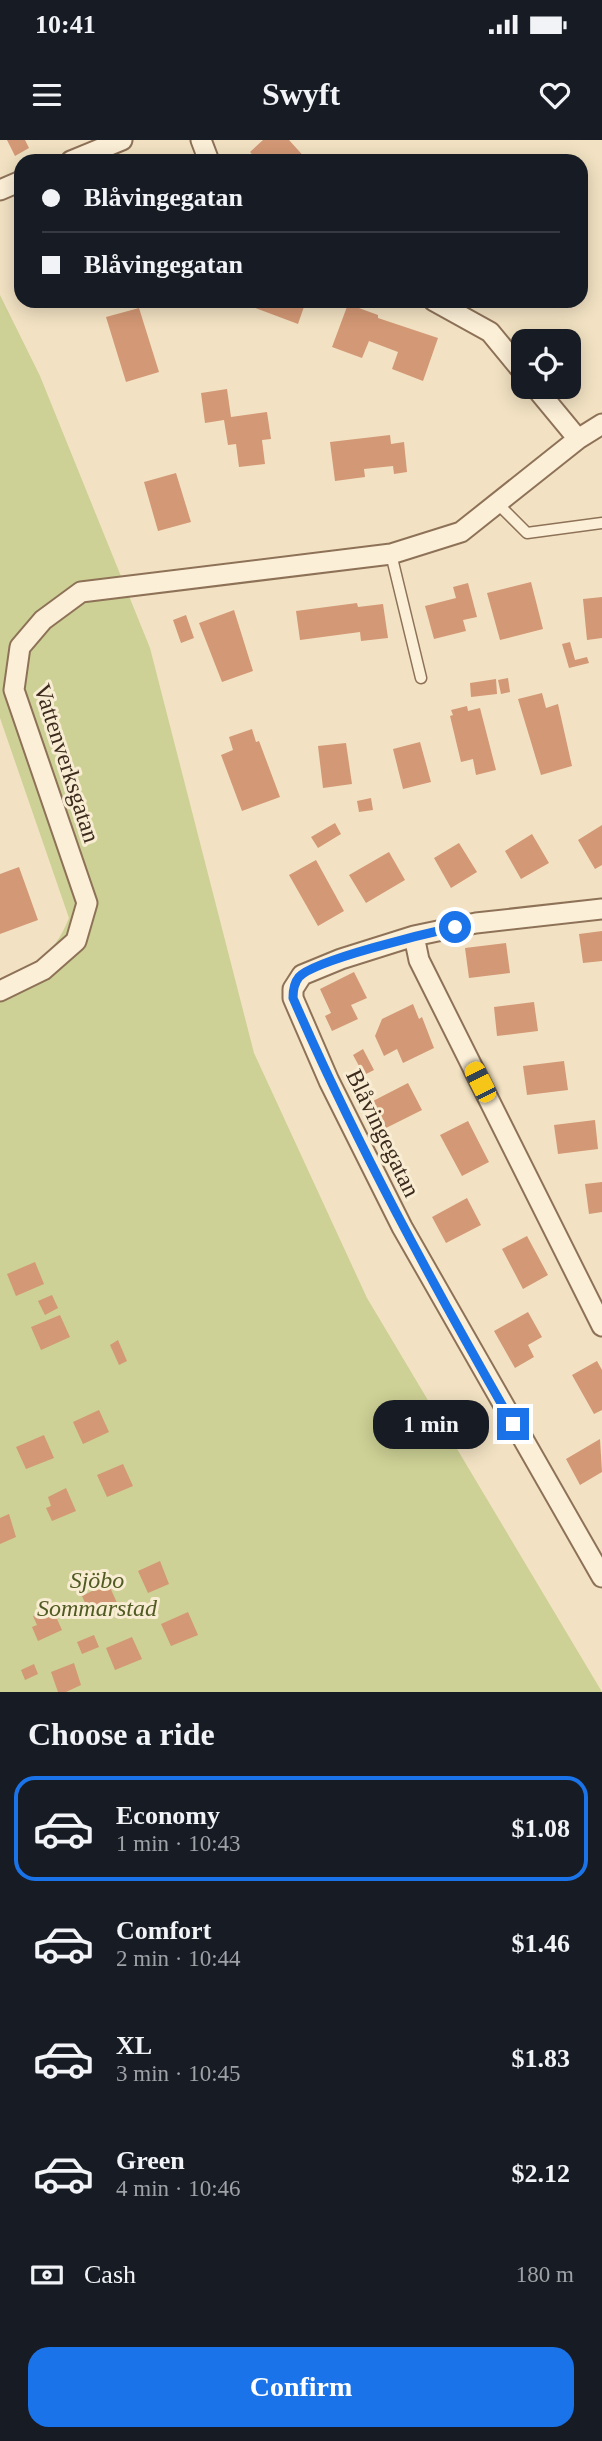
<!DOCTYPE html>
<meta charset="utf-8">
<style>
:root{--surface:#171b24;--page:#20242c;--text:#f1f3f6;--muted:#9ea1a6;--line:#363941;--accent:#1a73e8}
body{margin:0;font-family:"Times New Roman",serif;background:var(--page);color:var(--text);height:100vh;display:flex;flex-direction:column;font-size:26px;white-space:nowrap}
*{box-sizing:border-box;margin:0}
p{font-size:23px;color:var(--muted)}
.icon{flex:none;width:38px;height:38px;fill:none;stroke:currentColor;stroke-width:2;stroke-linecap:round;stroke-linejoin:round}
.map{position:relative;height:1552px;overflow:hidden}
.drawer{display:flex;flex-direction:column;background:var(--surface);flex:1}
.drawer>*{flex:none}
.guide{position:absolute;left:14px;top:14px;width:574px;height:154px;border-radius:21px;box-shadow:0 4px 18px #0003;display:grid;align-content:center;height:154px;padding:0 28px;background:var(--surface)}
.tools{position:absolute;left:511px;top:189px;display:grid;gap:14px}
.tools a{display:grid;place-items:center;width:70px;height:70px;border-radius:14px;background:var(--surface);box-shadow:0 4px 18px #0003;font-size:35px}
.end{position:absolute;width:32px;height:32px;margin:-16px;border:9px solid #1a73e8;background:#fff;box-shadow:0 0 0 4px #fff}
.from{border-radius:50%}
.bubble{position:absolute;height:49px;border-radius:21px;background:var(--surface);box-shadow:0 4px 18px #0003;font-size:23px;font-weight:800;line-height:49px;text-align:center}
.car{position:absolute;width:21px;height:42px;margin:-21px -10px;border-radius:9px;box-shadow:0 0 5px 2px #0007;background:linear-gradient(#f5c518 24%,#345 0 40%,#f5c518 0 76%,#345 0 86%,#f5c518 0)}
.guide b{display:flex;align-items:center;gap:24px;height:66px;font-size:26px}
.guide b+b{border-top:2px solid var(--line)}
.guide i{width:18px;height:18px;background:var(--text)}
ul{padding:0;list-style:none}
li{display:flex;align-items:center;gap:21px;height:105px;margin:0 14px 10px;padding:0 14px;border:4px solid transparent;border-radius:21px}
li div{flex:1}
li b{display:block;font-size:26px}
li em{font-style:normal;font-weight:800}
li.active{border-color:var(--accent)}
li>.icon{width:63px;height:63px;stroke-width:1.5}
h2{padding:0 28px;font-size:32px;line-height:84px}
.pay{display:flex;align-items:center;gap:18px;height:77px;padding:0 28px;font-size:26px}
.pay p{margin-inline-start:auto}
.cta{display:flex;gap:14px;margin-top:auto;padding:14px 28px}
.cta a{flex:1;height:80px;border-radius:21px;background:var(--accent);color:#fff;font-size:28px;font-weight:800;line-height:80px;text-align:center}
.status{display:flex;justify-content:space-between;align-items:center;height:49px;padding:0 35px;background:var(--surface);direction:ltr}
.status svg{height:19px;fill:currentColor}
header{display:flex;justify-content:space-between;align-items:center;height:91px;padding:0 28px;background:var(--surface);font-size:32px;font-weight:800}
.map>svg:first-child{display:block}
</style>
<div class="status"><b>10:41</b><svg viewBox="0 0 49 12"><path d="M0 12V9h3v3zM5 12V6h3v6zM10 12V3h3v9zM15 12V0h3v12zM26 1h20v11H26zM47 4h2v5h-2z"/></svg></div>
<header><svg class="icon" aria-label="menu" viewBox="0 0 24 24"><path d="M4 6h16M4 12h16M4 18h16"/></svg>Swyft<svg class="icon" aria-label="heart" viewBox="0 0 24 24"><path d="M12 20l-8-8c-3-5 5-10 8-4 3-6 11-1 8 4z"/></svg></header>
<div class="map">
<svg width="602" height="1552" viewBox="0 0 602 1552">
<rect width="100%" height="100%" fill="#f2e2c3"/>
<!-- green -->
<path fill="#cdd195" d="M0 155 40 236 150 508 254 913 367 1158 602 1552H0V839C37 821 52 819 69 778L0 578Z"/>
<!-- building -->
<path fill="#d39875" d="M7 0H25L29 8 15 16Z
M263 0H289L308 21H258L250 12Z
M251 161H306L298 184 250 166Z
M348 164 378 175V178L438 198 423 241 392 229 398 212 369 201 362 218 332 207Z
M139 168 159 232 126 242 106 177Z
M227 249 231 277 267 272 271 299 262 300 265 324 239 327 236 304 228 305 224 280 205 283 201 253Z
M390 295 391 304 404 302 407 332 394 334 393 326 364 329 365 337 335 341 330 302Z
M176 333 191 382 158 391 144 342Z
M531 442 543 489 500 500 487 453Z
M468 443 477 477 463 480 466 491 434 499 425 466 456 458 453 447Z
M602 457V498L587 500 583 459Z
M357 463 358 467 383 464 388 498 361 501 360 492 300 500 296 471Z
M234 470 253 531 222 542 199 483Z
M186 475 194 498 181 503 173 480Z
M570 502 575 520 587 517 589 523 569 528 562 504Z
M508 538 510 552 501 554 498 540Z
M496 539 497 554 471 557 470 543Z
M542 553 546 568 558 564 572 626 541 635 518 559Z
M467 566 468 571 480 568 496 630 476 635 473 619 461 622 450 576 453 575 451 570Z
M252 589 256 602 259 601 280 657 242 671 221 615 233 610 229 597Z
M420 602 431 642 403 649 393 609Z
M346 603 352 644 323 648 318 606Z
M371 658 373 670 359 672 357 661Z
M335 683 341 694 318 708 311 697Z
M602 685V725L595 729 578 700Z
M532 694 549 723 521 739 505 711Z
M459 703 477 732 451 748 434 718Z
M389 712 405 740 366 763 349 735Z
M316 720 344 771 318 786 289 735Z
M19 727 38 780 0 794V734Z
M602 791V821L583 823 579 794Z
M506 803 510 833 469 838 465 808Z
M354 832 367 858 351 865 358 879 332 891 325 876 331 873 320 849Z
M534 862 538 891 497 896 494 867Z
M413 864 419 879 422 877 434 908 403 923 397 909 384 916 375 896 382 879Z
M363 909 374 930 364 935 353 915Z
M564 921 568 950 527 955 523 926Z
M408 943 422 970 386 988 373 961Z
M595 980 598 1009 558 1014 554 985Z
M468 981 489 1022 462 1036 440 995Z
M602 1042V1072L589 1074 585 1044Z
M467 1058 481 1085 446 1103 432 1077Z
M527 1096 548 1135 523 1149 502 1109Z
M35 1122 44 1144 16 1156 7 1134Z
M52 1155 58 1168 45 1175 38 1161Z
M528 1172 542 1197 528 1205 534 1217 515 1228 494 1191Z
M60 1175 70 1197 41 1210 31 1187Z
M118 1200 127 1221 119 1225 110 1205Z
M597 1221 602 1230V1270L594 1274 572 1235Z
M99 1270 109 1292 83 1304 73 1282Z
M44 1295 54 1318 26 1329 16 1307Z
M600 1299 602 1332 580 1345 566 1319Z
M123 1324 133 1346 107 1357 97 1335Z
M66 1348 76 1371 52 1381 46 1368 51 1366 48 1357Z
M9 1374 16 1397 0 1404V1378Z
M160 1421 169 1444 148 1453 138 1431Z
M108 1443 118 1465 91 1477 82 1456Z
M52 1468 62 1490 38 1501 32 1487 37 1485 33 1476Z
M188 1472 198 1495 171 1506 161 1484Z
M94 1495 99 1507 82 1514 77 1502Z
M132 1497 142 1519 115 1530 106 1508Z
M74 1523 81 1545 66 1552H58L51 1532Z
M34 1524 38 1534 25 1540 21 1530Z"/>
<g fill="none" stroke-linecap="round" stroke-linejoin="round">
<defs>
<path id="lane" d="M497 363 527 393 602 383
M391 414 421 538"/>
<path id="street" d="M201 0 209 21
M71 21 122 0
M0 50 21 41
M434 161 490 192 523 232
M535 247 578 299
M602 769 476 783 414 796 341 819 302 835 293 849V858L329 941 402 1087 602 1437
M414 796 419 820 602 1186
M0 851 43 830 76 801 87 763 14 550 20 507 43 480 81 452 391 414 461 392 578 299 602 284"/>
</defs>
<!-- lane casing -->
<use href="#lane" stroke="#8e7258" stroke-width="13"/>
<!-- street casing -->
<use href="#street" stroke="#8e7258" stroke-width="23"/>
<!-- lane -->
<use href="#lane" stroke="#fcefd7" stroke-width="10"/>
<!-- street -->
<use href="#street" stroke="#fcefd7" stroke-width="19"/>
</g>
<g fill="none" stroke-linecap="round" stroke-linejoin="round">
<!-- route -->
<path stroke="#1a73e8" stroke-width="9" d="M455 787C428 793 314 820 299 837 294 843 293 850 293 858 357 1005 433 1145 513 1284"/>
</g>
<g text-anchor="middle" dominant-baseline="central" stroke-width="6" stroke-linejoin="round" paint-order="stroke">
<!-- street labels -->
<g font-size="24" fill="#3c2b1d" stroke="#f8ecd3">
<text transform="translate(67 623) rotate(72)">Vattenverksgatan</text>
<text transform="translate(383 993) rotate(64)">Blåvingegatan</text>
</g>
<!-- park labels -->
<g font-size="24" font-style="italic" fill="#4f5b22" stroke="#f8ecd3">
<text x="97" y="1440">Sjöbo<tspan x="97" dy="28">Sommarstad</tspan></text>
</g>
</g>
</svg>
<div class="tools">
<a><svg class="icon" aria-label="locate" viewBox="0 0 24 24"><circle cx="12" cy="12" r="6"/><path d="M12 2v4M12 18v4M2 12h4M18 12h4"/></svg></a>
</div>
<i class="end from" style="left:455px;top:787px"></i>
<i class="end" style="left:513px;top:1284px"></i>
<div class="bubble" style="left:373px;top:1260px;width:116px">1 min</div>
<i class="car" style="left:480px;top:942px;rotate:333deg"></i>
<div class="guide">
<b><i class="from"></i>Blåvingegatan</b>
<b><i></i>Blåvingegatan</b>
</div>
</div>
<section class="drawer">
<h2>Choose a ride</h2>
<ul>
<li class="active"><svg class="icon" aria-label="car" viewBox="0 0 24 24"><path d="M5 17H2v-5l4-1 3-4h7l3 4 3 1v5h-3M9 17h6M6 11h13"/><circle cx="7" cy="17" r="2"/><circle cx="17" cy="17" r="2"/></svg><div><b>Economy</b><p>1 min · 10:43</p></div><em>$1.08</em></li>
<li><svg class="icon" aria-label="car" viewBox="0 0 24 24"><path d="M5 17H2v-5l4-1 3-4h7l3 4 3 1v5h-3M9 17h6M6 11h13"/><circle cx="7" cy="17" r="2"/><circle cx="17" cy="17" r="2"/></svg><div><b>Comfort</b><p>2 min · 10:44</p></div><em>$1.46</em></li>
<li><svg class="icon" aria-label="car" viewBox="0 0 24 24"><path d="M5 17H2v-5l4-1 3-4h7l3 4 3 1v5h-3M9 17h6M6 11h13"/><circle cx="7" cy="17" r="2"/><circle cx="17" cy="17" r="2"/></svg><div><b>XL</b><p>3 min · 10:45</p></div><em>$1.83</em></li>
<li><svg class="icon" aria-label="car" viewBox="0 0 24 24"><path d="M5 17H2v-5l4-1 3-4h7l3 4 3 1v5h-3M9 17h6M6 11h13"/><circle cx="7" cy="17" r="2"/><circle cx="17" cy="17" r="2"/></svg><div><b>Green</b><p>4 min · 10:46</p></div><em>$2.12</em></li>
</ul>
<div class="pay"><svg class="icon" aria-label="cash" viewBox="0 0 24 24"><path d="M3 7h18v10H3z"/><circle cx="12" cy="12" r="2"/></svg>Cash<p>180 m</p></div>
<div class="cta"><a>Confirm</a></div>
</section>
